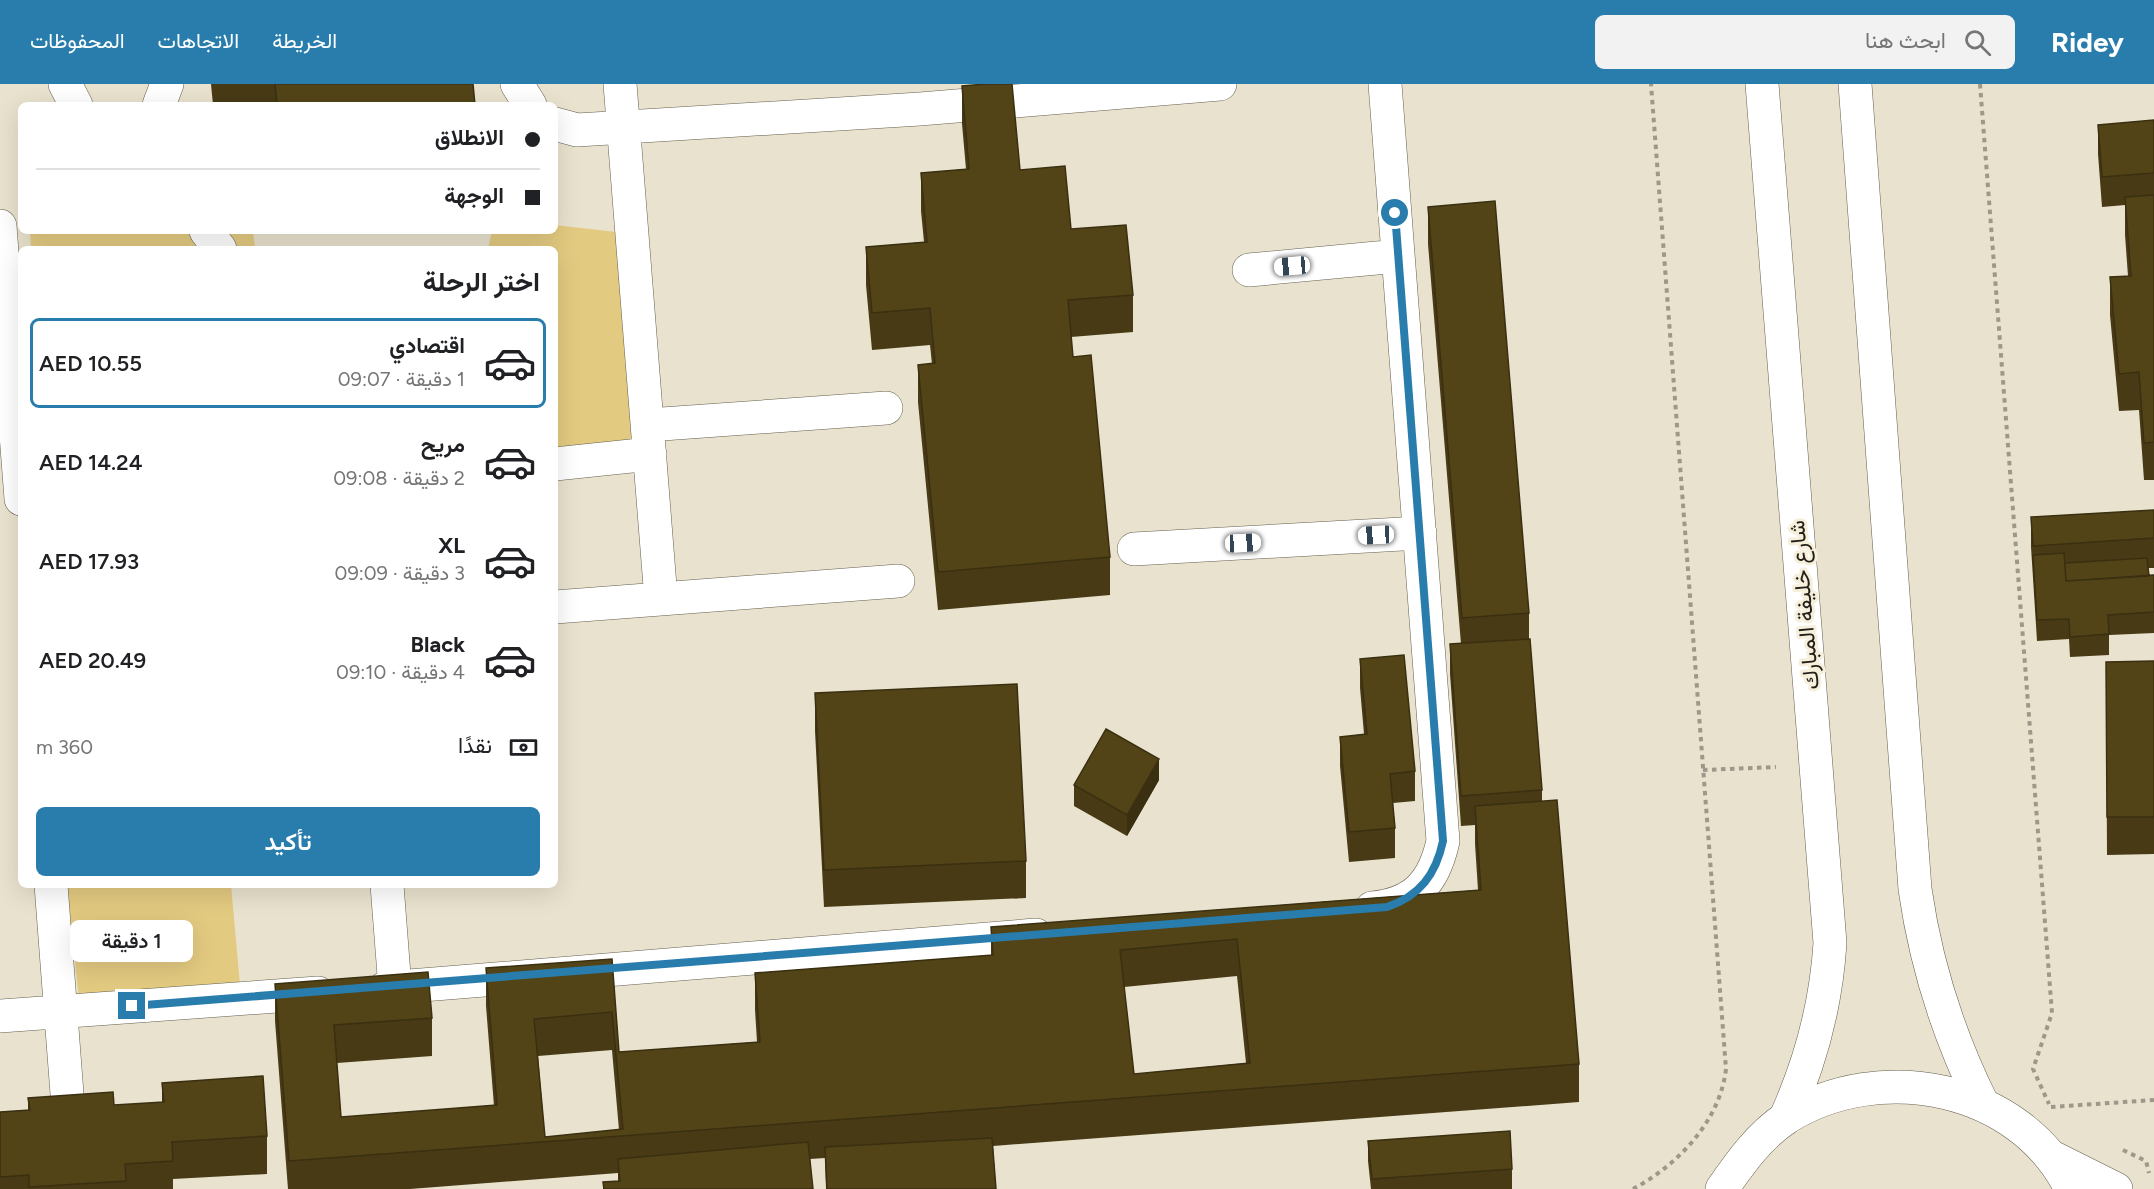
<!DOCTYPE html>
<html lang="ar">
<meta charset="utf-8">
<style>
:root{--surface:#fff;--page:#f2f2f2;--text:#202124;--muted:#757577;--line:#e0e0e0;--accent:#287dad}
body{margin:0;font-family:Figtree,Vazirmatn,sans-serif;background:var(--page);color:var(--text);direction:rtl;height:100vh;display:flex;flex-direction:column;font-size:22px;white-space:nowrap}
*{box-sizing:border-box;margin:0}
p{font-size:20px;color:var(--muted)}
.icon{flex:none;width:33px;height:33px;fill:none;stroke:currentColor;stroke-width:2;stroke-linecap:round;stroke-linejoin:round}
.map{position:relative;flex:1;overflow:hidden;direction:ltr}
.sheet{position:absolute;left:18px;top:162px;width:540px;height:642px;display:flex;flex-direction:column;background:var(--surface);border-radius:9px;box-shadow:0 6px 24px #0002;direction:rtl}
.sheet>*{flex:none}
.guide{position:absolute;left:18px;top:18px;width:540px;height:132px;border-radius:9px;box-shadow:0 6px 24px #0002;direction:rtl;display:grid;align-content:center;height:132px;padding:0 18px;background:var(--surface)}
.end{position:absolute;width:27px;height:27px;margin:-14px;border:8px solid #287dad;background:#fff;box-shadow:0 0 0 3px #fff}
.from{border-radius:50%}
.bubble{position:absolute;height:42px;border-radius:9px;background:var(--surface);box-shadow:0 6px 24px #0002;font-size:20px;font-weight:600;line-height:42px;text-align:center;direction:rtl}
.car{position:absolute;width:18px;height:36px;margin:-18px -9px;border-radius:8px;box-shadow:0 0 4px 2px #0007;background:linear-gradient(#fff 24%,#345 0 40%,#fff 0 76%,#345 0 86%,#fff 0)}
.guide b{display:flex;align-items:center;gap:21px;height:57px;font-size:22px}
.guide b+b{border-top:2px solid var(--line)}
.guide i{width:15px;height:15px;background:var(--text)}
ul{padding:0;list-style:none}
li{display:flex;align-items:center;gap:18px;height:90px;margin:0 12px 9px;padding:0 6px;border:3px solid transparent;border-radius:9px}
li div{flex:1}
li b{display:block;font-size:22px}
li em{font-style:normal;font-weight:600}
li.on{border-color:var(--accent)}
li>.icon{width:54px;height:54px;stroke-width:1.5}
h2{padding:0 18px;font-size:27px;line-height:72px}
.pay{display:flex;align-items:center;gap:15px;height:66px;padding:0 18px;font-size:22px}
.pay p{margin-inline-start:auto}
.cta{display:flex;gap:12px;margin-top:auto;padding:12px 18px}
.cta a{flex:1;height:69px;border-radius:9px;background:var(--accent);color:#fff;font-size:24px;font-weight:600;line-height:69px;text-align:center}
header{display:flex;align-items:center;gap:36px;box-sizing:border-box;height:84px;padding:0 30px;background:var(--accent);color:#fff}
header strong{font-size:28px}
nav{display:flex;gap:33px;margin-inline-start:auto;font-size:21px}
.search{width:420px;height:54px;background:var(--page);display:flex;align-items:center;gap:15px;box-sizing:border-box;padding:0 21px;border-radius:9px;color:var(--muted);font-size:22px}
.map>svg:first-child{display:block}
</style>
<header>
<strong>Ridey</strong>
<div class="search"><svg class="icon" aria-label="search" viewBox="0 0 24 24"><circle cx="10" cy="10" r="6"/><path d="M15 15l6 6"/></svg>ابحث هنا</div>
<nav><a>الخريطة</a><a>الاتجاهات</a><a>المحفوظات</a></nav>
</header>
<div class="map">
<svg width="2154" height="1105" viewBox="0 0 2154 1105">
<rect width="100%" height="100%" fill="#e9e2ce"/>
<!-- green -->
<path fill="#e3ca81" d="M555 141 616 148 634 332 628 386 555 394V165H488L492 147H555Z
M30 147H253L255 165H31Z
M67 801H231L240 901 79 916Z"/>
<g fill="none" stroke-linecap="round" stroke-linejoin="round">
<defs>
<path id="minor" d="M65 0 76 21
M517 0 530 21
M620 0 661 515
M159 21 167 0
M555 40 577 46 920 25 1220 0
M0 142 21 415
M206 147 220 165
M1249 186 1398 172
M648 341 886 324
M555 380 650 370
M1134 465 1420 449
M555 523 898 497
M51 801 70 1049
M387 801 395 904
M1372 824C1415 820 1434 798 1443 757L1385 0
M385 904 1036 851
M0 932 318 909"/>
<path id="major" d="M1762 0 1830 859C1826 922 1811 978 1785 1035
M1855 0 1915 805C1926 882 1948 951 1983 1021
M2054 1074 2116 1105
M1722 1105C1740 1079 1759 1052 1786 1034 1879 975 2020 1001 2071 1105"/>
</defs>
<!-- minor casing -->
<use href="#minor" stroke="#645f4e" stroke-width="34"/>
<!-- major casing -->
<use href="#major" stroke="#645f4e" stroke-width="34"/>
<!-- path -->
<path stroke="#9d9889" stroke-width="4" stroke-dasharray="4.5 4.5" stroke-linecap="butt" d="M1980 0 2052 929 2033 985 2049 1020
M1703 686 1776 683
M2051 1023 2154 1016
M2123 1066 2146 1077 2149 1089
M1633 1105C1678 1081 1720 1037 1726 985L1651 0"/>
<!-- minor -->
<use href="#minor" stroke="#fff" stroke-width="33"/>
<!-- major -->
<use href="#major" stroke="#fff" stroke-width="33"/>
</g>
<!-- wall -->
<path fill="#473a15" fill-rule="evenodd" d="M211 0H473L475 21H213Z
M962 2 1020 86 1071 145 1133 211V248L1071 253 1073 273 1110 473V511L938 526 918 318V281L932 280 930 261 872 266 866 201V163L924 158 921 127V89L966 85 962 40Z
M2154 36V396H2144L2139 326 2119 327 2110 231V193L2128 192 2125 151V121L2102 123 2098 70V41Z
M1428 123 1529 529V555L1542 706V717L1579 980V1018L993 1062 996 1105H826L825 1074 810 1075 813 1105H603V1098L618 1097V1089L410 1105H288L275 937V900L432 934V972L337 979 341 1033 494 1022 486 922V884L612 875 619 968 757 958 755 926V889L991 871V843L1478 806 1475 760V741L1461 742 1450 590V560H1461L1428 160ZM1237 892 1246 979 1134 990 1124 903ZM612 966 619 1046 545 1053 538 972Z
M2154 426V484H2148L2149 492 2154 491V549L2109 551V571L2070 573 2069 555 2037 557 2031 463V433Z
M1360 575 1415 687V717L1393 719 1395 744V774L1349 778 1340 682V653L1364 650 1360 604Z
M2154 577V770L2107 771 2106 578Z
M815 609 1026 777V814L824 823 815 647Z
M1159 696 1127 752 1074 722V701Z
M162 999 267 1052V1090L173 1095V1105H0V1028L28 1026V1014L114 1021 162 1019Z
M1368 1057 1512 1085V1105H1371L1368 1077Z"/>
<!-- shaded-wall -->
<path fill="#3a3011" d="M1159 675V696L1127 752V731Z"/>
<!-- building -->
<path fill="#534418" stroke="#3a3011" stroke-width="1.5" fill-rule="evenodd" d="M275 0H473L475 21H277Z
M985 0H1012L1020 86 1065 82 1071 145 1126 141 1133 211 1068 216 1073 273 1091 271 1110 473 938 488 918 281 935 279 930 224 872 229 866 163 927 158 921 89 969 85 962 2Z
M2154 36V89L2102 93 2098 41Z
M2154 111V358L2144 359 2139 288 2119 290 2110 193 2131 192 2125 113Z
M1495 117 1529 529 1462 534 1428 123Z
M2154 426V454L2033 462 2031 433Z
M2064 469 2066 497 2154 491V528L2108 531 2109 550 2070 553 2069 535 2037 536 2033 471Z
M2147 474 2149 492 2066 497 2065 479Z
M1530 555 1542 706 1461 712 1450 560Z
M1404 571 1415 687 1390 690 1395 744 1349 748 1340 653 1367 650 1360 575Z
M2154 577V733H2107L2106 578Z
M1017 600 1026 777 824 786 815 609Z
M1106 645 1159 675 1127 731 1074 701Z
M1557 716 1579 980 289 1077 275 900 428 888 432 934 334 941 341 1033 497 1021 486 884 612 875 619 968 760 958 755 889 993 871 991 843 1481 806 1475 722ZM1237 855 1250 979 1134 990 1120 866ZM612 928 623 1045 545 1053 534 935Z
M263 992 267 1052 172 1058 173 1077 125 1080 126 1097 29 1103V1091L0 1093V1028L30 1026 28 1014 113 1008 114 1021 164 1018 162 999Z
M1510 1047 1512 1085 1372 1095 1368 1057Z
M992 1054 996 1105H827L825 1063Z
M808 1058 813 1105H604L603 1098 620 1097 618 1075Z"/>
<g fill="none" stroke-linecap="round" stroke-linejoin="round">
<!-- route -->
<path stroke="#287dad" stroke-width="8" d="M132 922 1387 823C1420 812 1436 790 1443 757L1395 129"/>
</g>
<g text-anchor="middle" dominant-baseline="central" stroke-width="6" stroke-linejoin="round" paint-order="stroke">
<!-- street labels -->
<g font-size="22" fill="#221f18" stroke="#f6efdb">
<text transform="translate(1804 521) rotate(-95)">شارع خليفة المبارك</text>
</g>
</g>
</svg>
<i class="end from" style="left:1395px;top:129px"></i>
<i class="end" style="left:132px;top:922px"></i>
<div class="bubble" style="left:70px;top:836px;width:123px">1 دقيقة</div>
<i class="car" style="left:1292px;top:182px;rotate:265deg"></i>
<i class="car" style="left:1376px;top:451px;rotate:267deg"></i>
<i class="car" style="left:1243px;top:459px;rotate:87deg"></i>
<div class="guide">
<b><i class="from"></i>الانطلاق</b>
<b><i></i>الوجهة</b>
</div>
<section class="sheet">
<h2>اختر الرحلة</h2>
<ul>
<li class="on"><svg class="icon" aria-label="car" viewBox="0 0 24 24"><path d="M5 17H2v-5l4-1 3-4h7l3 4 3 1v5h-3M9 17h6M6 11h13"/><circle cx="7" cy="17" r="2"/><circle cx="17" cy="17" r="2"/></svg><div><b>اقتصادي</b><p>1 دقيقة · 09:07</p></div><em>AED 10.55</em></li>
<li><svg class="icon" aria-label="car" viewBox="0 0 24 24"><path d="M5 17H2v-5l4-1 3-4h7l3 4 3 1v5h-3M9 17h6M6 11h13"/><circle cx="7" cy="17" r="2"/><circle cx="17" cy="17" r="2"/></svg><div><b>مريح</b><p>2 دقيقة · 09:08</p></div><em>AED 14.24</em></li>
<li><svg class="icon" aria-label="car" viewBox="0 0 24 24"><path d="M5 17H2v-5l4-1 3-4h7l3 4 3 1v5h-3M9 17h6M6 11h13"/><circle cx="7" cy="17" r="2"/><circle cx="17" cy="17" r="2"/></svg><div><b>XL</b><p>3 دقيقة · 09:09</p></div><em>AED 17.93</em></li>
<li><svg class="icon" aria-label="car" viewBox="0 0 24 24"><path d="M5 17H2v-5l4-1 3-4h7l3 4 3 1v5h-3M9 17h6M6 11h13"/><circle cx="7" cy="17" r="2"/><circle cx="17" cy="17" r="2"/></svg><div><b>Black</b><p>4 دقيقة · 09:10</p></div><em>AED 20.49</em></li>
</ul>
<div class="pay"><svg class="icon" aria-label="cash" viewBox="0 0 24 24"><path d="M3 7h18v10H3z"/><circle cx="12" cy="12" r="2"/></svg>نقدًا<p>360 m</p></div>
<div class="cta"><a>تأكيد</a></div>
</section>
</div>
